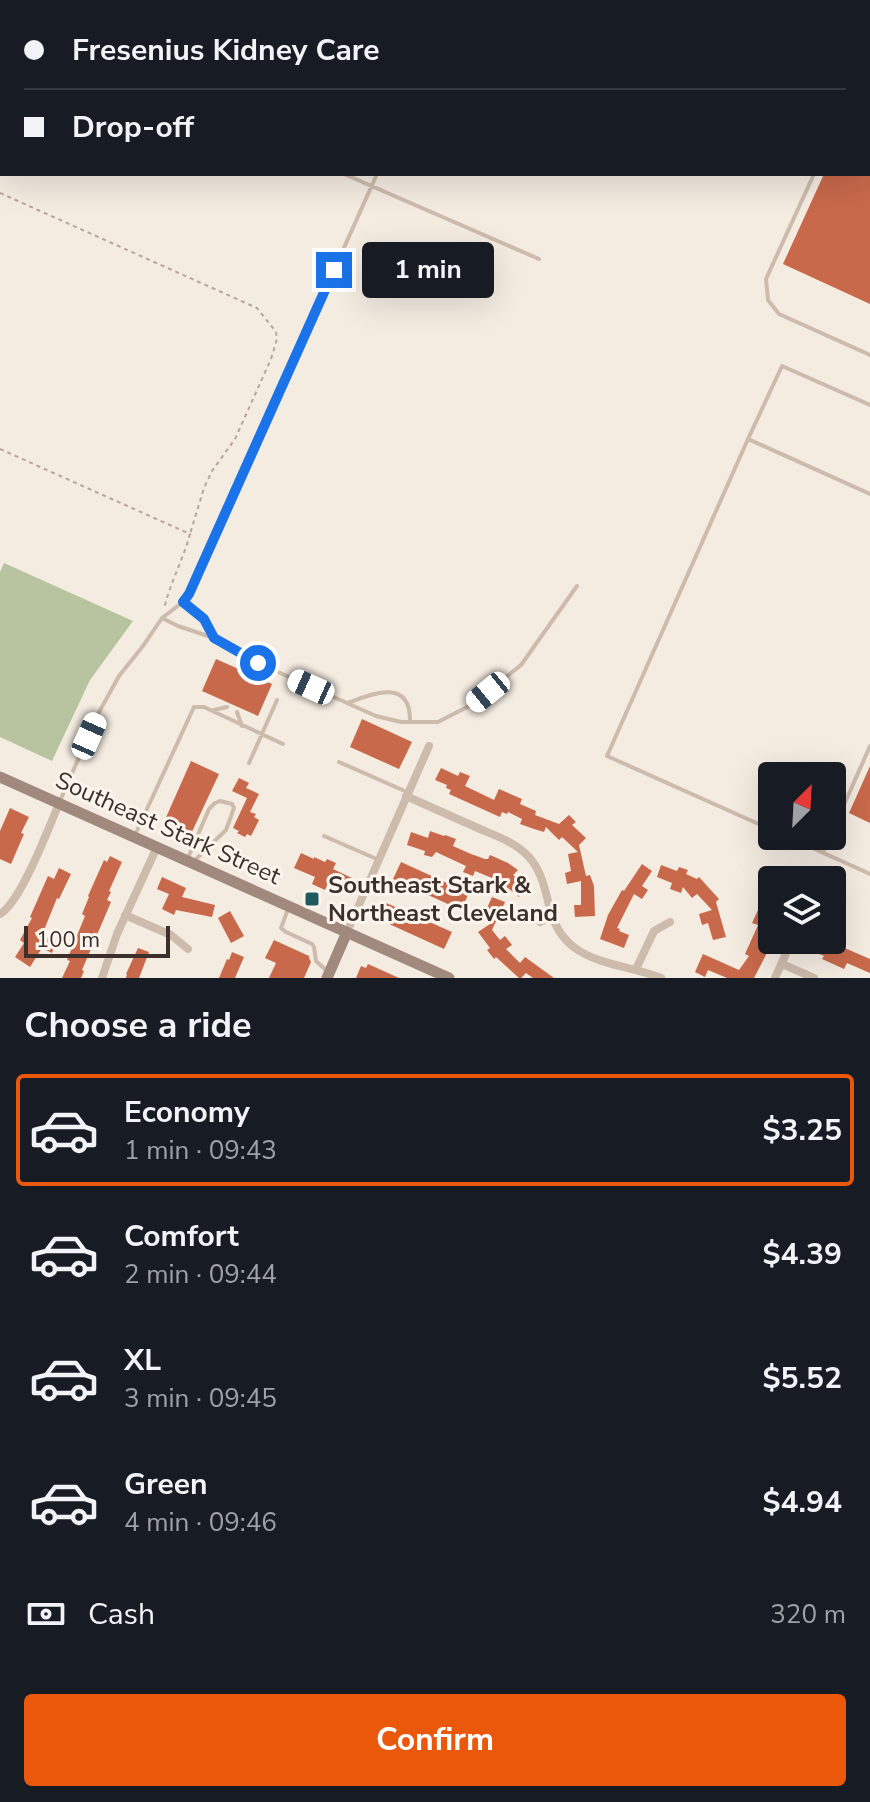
<!DOCTYPE html>
<meta charset="utf-8">
<style>
:root{--surface:#171b24;--page:#242831;--text:#f1f3f6;--muted:#9ea1a6;--line:#363941;--accent:#ea580c}
body{margin:0;font-family:"Nunito Sans",sans-serif;background:var(--page);color:var(--text);height:100vh;display:flex;flex-direction:column;font-size:30px;white-space:nowrap}
*{box-sizing:border-box;margin:0}
p{font-size:26px;color:var(--muted)}
.icon{flex:none;width:44px;height:44px;fill:none;stroke:currentColor;stroke-width:2;stroke-linecap:round;stroke-linejoin:round}
.map{position:relative;height:978px;overflow:hidden}
.drawer{display:flex;flex-direction:column;background:var(--surface);flex:1}
.drawer>*{flex:none}
.hud{position:absolute;left:0px;top:0px;width:870px;height:176px;box-shadow:0 8px 32px #0002;display:grid;align-content:center;height:176px;padding:0 24px;background:var(--surface)}
.needle{width:52px;rotate:24deg}
.buttons{position:absolute;left:758px;top:762px;display:grid;gap:16px}
.buttons a{display:grid;place-items:center;width:88px;height:88px;border-radius:8px;background:var(--surface);box-shadow:0 8px 32px #0002;font-size:40px}
.scale{position:absolute;left:24px;bottom:20px;width:146px;box-sizing:border-box;padding-left:8px;border:4px solid #3b302b;border-top:0;font-size:22px;line-height:28px;white-space:nowrap;color:#3b302b;-webkit-text-stroke:6px #fbf5ee;paint-order:stroke}
.end{position:absolute;width:36px;height:36px;margin:-18px;border:10px solid #1a73e8;background:#fff;box-shadow:0 0 0 4px #fff}
.from{border-radius:50%}
.bubble{position:absolute;height:56px;border-radius:8px;background:var(--surface);box-shadow:0 8px 32px #0002;font-size:26px;font-weight:700;line-height:56px;text-align:center}
.car{position:absolute;width:24px;height:48px;margin:-24px -12px;border-radius:10px;box-shadow:0 0 6px 2px #0007;background:linear-gradient(#fff 24%,#345 0 40%,#fff 0 76%,#345 0 86%,#fff 0)}
.hud b{display:flex;align-items:center;gap:28px;height:76px;font-size:30px}
.hud b+b{border-top:2px solid var(--line)}
.hud i{width:20px;height:20px;background:var(--text)}
ul{padding:0;list-style:none}
li{display:flex;align-items:center;gap:24px;height:112px;margin:0 16px 12px;padding:0 8px;border:4px solid transparent;border-radius:8px}
li div{flex:1}
li b{display:block;font-size:30px}
li em{font-style:normal;font-weight:700}
li.on{border-color:var(--accent)}
li>.icon{width:72px;height:72px;stroke-width:1.5}
h2{padding:0 24px;font-size:36px;line-height:96px}
.pay{display:flex;align-items:center;gap:20px;height:88px;padding:0 24px;font-size:30px}
.pay p{margin-inline-start:auto}
.primary-button{display:flex;gap:16px;margin-top:auto;padding:16px 24px}
.primary-button a{flex:1;height:92px;border-radius:8px;background:var(--accent);color:#fff;font-size:32px;font-weight:700;line-height:92px;text-align:center}
.map>svg:first-child{display:block}
</style>
<div class="map">
<svg width="870" height="978" viewBox="0 0 870 978">
<rect width="100%" height="100%" fill="#f4ebe1"/>
<!-- green -->
<path fill="#b8c4a0" d="M4 563 133 621 90 680 52 761 0 737V572Z"/>
<!-- building -->
<path fill="#c8694b" d="M824 174H870V304L783 264Z
M216 659 272 684 258 716 202 691Z
M362 719 412 742 399 769 350 747Z
M191 761 219 774 191 834 164 822Z
M870 766V823L849 813Z
M441 768 458 776 460 772 470 776 465 786 494 800 499 789 522 799 520 804 536 811 535 815 559 824 569 815 576 822 572 825 586 838 579 845 586 876 590 875 594 886 595 916 575 917 574 905H581V881L567 884 565 873 571 871 568 854 578 852 562 837 559 840 546 827 544 832 534 829 520 824 522 819 508 812 507 814 502 812 500 817 449 794 451 790 446 788 447 785 435 780Z
M239 778 249 783 246 788 259 794 250 812 256 814 254 817 259 820 251 836 247 834 245 837 237 833 239 831 233 828 247 798 232 791Z
M10 808 29 817 21 833 24 834 11 864 0 859V831Z
M430 831 444 836 445 835 456 839 453 846 471 854 485 859H488L490 855 508 863 518 870 513 875 527 886 519 897 493 876 492 878 475 871 473 876 463 872 466 866 436 852 432 857 424 855 425 851 407 845 411 832 428 838Z
M301 853 314 859V857L325 862 327 859 336 863 333 869 352 878 346 892 328 883 325 890 312 884 315 877 294 868Z
M110 856 122 862 109 891 111 892 107 900 111 902 82 970 84 971 81 978H62L70 961 67 960 85 916 82 914 89 897 88 896 104 860 107 862Z
M401 862 469 893 461 910 393 879Z
M642 864 652 871 642 886 648 890 642 899 634 894 617 928 620 929 619 931 629 935 624 948 600 939 608 915 622 890 624 891Z
M661 865 677 871 679 867 688 870 686 874 697 879 699 877 719 899 716 902 726 937 713 940 708 923 702 925 699 914 712 910 697 894 692 898 683 887 681 893 670 889 672 883 657 877Z
M59 868 71 874 59 899 57 898 42 935 56 942 52 953 42 948 30 967 15 957 24 943 20 940 32 918 30 917 48 876 54 879Z
M162 877 186 888 182 897 215 905 212 917 176 910 174 915 162 909 169 894 157 889Z
M492 897 505 902 492 930 500 940 505 936 512 945 506 949 520 963 525 957 554 978H533L526 973 521 978H519L496 957 494 959 487 950 490 948 478 932 493 922 483 917Z
M763 899 772 903V924L762 949 768 951 754 978H727L708 970 705 977 695 972 703 954 739 970 749 956 745 954 758 925 752 923Z
M384 902 452 932 444 949 376 918Z
M230 911 244 936 231 943 218 918Z
M833 938 842 942 840 946 870 959V973L847 963 844 969 822 959 824 956 807 949 811 940H832Z
M274 940 309 956V958L311 962 304 978H269L276 963 265 958Z
M138 948 149 952 139 978H126L127 974H126Z
M232 952 244 957 235 978H219L227 959 229 960Z
M368 964 399 978H356L361 966 366 968Z"/>
<g fill="none" stroke-linecap="round" stroke-linejoin="round">
<!-- path -->
<path stroke="#b9a596" stroke-width="2" stroke-dasharray="4 4" stroke-linecap="butt" d="M0 193 257 308 276 332 277 339 271 359 235 439 212 471 204 488 190 534
M0 449 190 534C183 560 170 583 164 609"/>
<!-- lane -->
<path stroke="#cdbbac" stroke-width="4" d="M338 0 342 2
M746 0 751 2
M260 2 261 0
M346 2 347 0
M453 2 454 0
M850 2 851 0
M0 14 2 16
M0 22H2
M868 54 870 50
M344 174 539 259
M814 174 766 279 768 300 779 314 870 355
M748 439 782 366 870 405
M183 602 204 619 214 638
M162 618 178 626 214 638 258 663 376 716 401 722H438L471 705 521 665 577 586
M348 703C374 693 411 678 410 722
M214 710 227 707
M237 712 242 726
M339 762 407 792
M249 763 277 700
M59 803 98 714 119 676 143 646 162 618 183 602 189 594 377 174
M772 830 607 756 748 439 870 494
M832 832 870 746
M135 835 194 707H204L283 744
M324 836 379 860
M786 836 870 874
M823 852 830 836
M187 860 209 809 215 803 220 801 232 804 234 808 226 830 194 861
M288 909 281 928 286 932 312 944 314 947 316 961 326 970"/>
<!-- street -->
<path stroke="#cdbbac" stroke-width="8" d="M406 796C431 807 455 818 480 829 496 836 515 842 528 856 543 872 545 892 551 912 566 966 619 961 661 978
M0 914C21 902 48 829 59 804
M125 915 171 935 188 949
M540 922 552 916
M347 932 429 746
M782 964 814 978
M636 969 654 931 670 922
M102 978 117 934 157 847
M775 978 792 940"/>
<!-- secondary -->
<path stroke="#a18a7d" stroke-width="11" d="M0 777 449 978
M327 978 347 932"/>
</g>
<g fill="none" stroke-linecap="round" stroke-linejoin="round">
<!-- route -->
<path stroke="#1a73e8" stroke-width="10" d="M258 663 214 638 204 619 183 602 189 594 334 270"/>
</g>
<!-- markers -->
<rect fill="#1f5a5e" stroke="#fbf5ee" stroke-width="3" x="304" y="891" width="16" height="16" rx="4"/>
<g text-anchor="middle" dominant-baseline="central" stroke-width="6" stroke-linejoin="round" paint-order="stroke">
<!-- street labels -->
<g font-size="24" fill="#3b302b" stroke="#fbf5ee">
<text transform="translate(168 828) rotate(24)">Southeast Stark Street</text>
</g>
<!-- poi labels -->
<g font-size="24" font-weight="bold" fill="#3b302b" stroke="#fbf5ee" text-anchor="start">
<text x="328" y="885">Southeast Stark &amp;<tspan x="328" dy="28">Northeast Cleveland</tspan></text>
</g>
</g>
</svg>
<div class="buttons">
<a><svg class="needle" viewBox="-14 -14 28 28"><path d="M0-13l5 13h-10z" fill="#e53935"/><path d="M0 13l5-13h-10z" fill="#9ea1a6"/></svg></a>
<a><svg class="icon" aria-label="layers" viewBox="0 0 24 24"><path d="M12 4l9 5-9 5-9-5zM3 14l9 5 9-5"/></svg></a>
</div>
<div class="scale">100 m</div>
<i class="end from" style="left:258px;top:663px"></i>
<i class="end" style="left:334px;top:270px"></i>
<div class="bubble" style="left:362px;top:242px;width:132px">1 min</div>
<i class="car" style="left:311px;top:687px;rotate:294deg"></i>
<i class="car" style="left:488px;top:692px;rotate:231deg"></i>
<i class="car" style="left:89px;top:736px;rotate:24deg"></i>
<div class="hud">
<b><i class="from"></i>Fresenius Kidney Care</b>
<b><i></i>Drop-off</b>
</div>
</div>
<section class="drawer">
<h2>Choose a ride</h2>
<ul>
<li class="on"><svg class="icon" aria-label="car" viewBox="0 0 24 24"><path d="M5 17H2v-5l4-1 3-4h7l3 4 3 1v5h-3M9 17h6M6 11h13"/><circle cx="7" cy="17" r="2"/><circle cx="17" cy="17" r="2"/></svg><div><b>Economy</b><p>1 min · 09:43</p></div><em>$3.25</em></li>
<li><svg class="icon" aria-label="car" viewBox="0 0 24 24"><path d="M5 17H2v-5l4-1 3-4h7l3 4 3 1v5h-3M9 17h6M6 11h13"/><circle cx="7" cy="17" r="2"/><circle cx="17" cy="17" r="2"/></svg><div><b>Comfort</b><p>2 min · 09:44</p></div><em>$4.39</em></li>
<li><svg class="icon" aria-label="car" viewBox="0 0 24 24"><path d="M5 17H2v-5l4-1 3-4h7l3 4 3 1v5h-3M9 17h6M6 11h13"/><circle cx="7" cy="17" r="2"/><circle cx="17" cy="17" r="2"/></svg><div><b>XL</b><p>3 min · 09:45</p></div><em>$5.52</em></li>
<li><svg class="icon" aria-label="car" viewBox="0 0 24 24"><path d="M5 17H2v-5l4-1 3-4h7l3 4 3 1v5h-3M9 17h6M6 11h13"/><circle cx="7" cy="17" r="2"/><circle cx="17" cy="17" r="2"/></svg><div><b>Green</b><p>4 min · 09:46</p></div><em>$4.94</em></li>
</ul>
<div class="pay"><svg class="icon" aria-label="cash" viewBox="0 0 24 24"><path d="M3 7h18v10H3z"/><circle cx="12" cy="12" r="2"/></svg>Cash<p>320 m</p></div>
<div class="primary-button"><a>Confirm</a></div>
</section>
